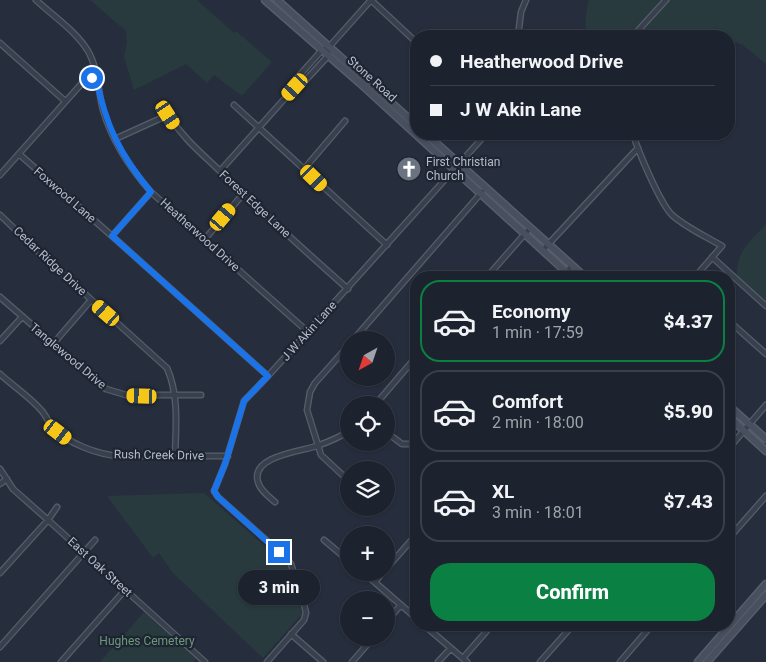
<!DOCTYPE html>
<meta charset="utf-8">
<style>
:root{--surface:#1c222e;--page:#292f3a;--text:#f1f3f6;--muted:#a0a4aa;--line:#3a3f4a;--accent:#0b8043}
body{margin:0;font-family:Roboto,sans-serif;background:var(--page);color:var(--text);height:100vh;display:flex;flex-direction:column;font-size:19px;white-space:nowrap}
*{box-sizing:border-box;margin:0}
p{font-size:16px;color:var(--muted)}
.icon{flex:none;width:28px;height:28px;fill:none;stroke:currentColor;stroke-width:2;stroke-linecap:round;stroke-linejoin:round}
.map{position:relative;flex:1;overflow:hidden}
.sheet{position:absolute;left:410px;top:271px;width:325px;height:360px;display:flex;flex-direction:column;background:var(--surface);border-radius:20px;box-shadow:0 1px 4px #0004,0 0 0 1px var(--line)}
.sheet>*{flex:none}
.banner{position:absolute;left:410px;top:30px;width:325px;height:110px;border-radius:20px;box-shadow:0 1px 4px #0004,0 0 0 1px var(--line);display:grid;align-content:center;height:110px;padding:0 20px;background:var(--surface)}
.needle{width:32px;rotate:220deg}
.buttons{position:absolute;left:340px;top:331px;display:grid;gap:10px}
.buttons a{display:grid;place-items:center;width:55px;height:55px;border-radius:50%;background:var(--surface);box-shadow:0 1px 4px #0004,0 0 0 1px var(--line);font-size:25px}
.end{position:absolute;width:22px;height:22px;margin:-11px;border:6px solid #1a73e8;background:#fff;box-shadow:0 0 0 2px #fff}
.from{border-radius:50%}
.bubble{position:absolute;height:35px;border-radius:18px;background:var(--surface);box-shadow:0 1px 4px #0004,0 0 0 1px var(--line);font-size:16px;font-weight:800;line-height:35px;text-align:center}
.car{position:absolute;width:15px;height:30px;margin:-15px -8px;border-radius:6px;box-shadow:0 0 4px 1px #0007;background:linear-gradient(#f5c518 24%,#345 0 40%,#f5c518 0 76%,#345 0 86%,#f5c518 0)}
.banner b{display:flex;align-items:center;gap:18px;height:48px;font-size:19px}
.banner b+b{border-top:1px solid var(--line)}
.banner i{width:12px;height:12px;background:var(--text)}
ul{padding:9px 0 0;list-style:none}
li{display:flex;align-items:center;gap:15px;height:82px;margin:0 10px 8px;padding:0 10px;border:2px solid var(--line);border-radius:20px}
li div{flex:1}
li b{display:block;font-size:19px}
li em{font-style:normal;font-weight:800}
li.active{border-color:var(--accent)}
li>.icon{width:45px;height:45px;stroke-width:1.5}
.primary-button{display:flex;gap:10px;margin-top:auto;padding:10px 20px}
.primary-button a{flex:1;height:58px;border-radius:20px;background:var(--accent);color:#fff;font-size:20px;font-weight:800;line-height:58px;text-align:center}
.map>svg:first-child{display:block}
</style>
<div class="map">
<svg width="766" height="662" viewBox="0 0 766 662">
<rect width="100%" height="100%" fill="#262e3d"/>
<!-- green -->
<path fill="#283a3e" d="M90 0H197L234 33 236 31 272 62 242 96 214 75 207 83 186 64 134 90 124 57 127 42 126 31Z
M589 0H766V64L743 45 736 42 729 50V36H587C584 25 586 11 589 0Z
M766 224V302L737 276C737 249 750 242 766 224Z
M204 493 291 569 302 614 263 658 172 572 159 553 153 558 107 496Z
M144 612 196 659 193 662H100Z"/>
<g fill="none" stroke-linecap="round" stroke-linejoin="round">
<defs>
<path id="street" d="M36 0C53 16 76 31 88 51 98 68 98 91 103 110 112 141 130 168 151 192L308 332
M371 0 416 42
M518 36 521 12 526 0
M633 36 666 0
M0 43 65 101
M329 47 371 0
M234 105 387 245
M633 134C638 151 660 203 672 215 687 228 705 236 722 246L694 278
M115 139 168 115C185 140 199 151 220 171 261 212 304 250 348 289
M19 154 112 236 268 376
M304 169 345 121
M220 171 295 87 303 83 328 56 329 47 322 50 297 78 295 87
M0 175 83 82 92 78H96
M0 215 44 257 167 368C179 395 176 426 175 456
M112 236 151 192
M205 239 243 194
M543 250 638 148
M712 257 766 306
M486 278 530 228
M562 278 572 265
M0 297 106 389 126 395H201
M729 321 766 354
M353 340 482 192
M0 341 22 317
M53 344 91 300
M349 345 315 383 310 392 307 410 321 455 349 481
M0 374C13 386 30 397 41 410 46 415 48 422 52 427 67 443 98 455 120 456H228
M375 405 416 357
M386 432 402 444H416
M729 448 766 405
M0 469 13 489 48 520 205 662
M0 484 7 479
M275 502C269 497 260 490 258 482 250 456 302 451 317 446 328 442 340 437 349 431
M729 538 766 496
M324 540 349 561
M386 569 416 535
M363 572 416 618
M0 573 48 520 57 507
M375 582 383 572
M386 622 401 605
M424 625 467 662
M291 634 323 662
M0 647 95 540
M463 658 492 625
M61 662 125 590
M267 662 304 620 306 613 304 604 291 564 273 546 218 497 214 491 225 464 244 401 268 376 486 134
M352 662 373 638
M438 662 451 648
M540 662 573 625
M620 662 652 625"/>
<path id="secondary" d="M265 0 360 83 573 278
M277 0 416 125
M426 134 586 278
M729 406 766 439
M729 417 766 451
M698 662 766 584
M707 662 766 595"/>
</defs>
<!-- street casing -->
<use href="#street" stroke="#575e6b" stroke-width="7"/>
<!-- secondary casing -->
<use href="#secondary" stroke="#575e6b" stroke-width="9"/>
<!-- street -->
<use href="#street" stroke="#39404d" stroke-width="4.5"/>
<!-- secondary -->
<use href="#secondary" stroke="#484f5f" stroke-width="6"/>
</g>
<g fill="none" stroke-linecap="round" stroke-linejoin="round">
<!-- route -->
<path stroke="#1a73e8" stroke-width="6" d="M92 78H96C106 126 120 155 151 192L112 236 268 376 244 401 225 464 214 491 218 497 279 552"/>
</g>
<!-- icons -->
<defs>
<symbol id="church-disc" viewBox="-11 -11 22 22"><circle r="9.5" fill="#6b7280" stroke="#1e2532"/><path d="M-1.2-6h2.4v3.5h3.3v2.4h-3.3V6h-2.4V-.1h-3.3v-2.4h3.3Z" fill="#fff"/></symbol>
</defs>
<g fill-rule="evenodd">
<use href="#church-disc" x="395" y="155" width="28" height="28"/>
</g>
<g text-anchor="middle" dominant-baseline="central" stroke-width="4.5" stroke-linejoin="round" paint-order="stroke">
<!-- street labels -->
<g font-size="12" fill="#b5bbc8" stroke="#1e2532">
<text transform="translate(372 79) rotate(42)">Stone Road</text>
<text transform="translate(65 195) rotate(41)">Foxwood Lane</text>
<text transform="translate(255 204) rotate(43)">Forest Edge Lane</text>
<text transform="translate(200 235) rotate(42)">Heatherwood Drive</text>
<text transform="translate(50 261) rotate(43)">Cedar Ridge Drive</text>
<text transform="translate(309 331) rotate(-48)">J W Akin Lane</text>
<text transform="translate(68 356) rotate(40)">Tanglewood Drive</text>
<text transform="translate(159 455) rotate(1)">Rush Creek Drive</text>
<text transform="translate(100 567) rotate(42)">East Oak Street</text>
</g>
<!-- poi labels -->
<g font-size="12" fill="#b5bbc8" stroke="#1e2532" text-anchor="start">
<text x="426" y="162">First Christian<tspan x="426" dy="14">Church</tspan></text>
</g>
<!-- park labels -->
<g font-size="12" fill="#6e977a" stroke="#1e2532">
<text x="147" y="641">Hughes Cemetery</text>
</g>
</g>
</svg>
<div class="buttons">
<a><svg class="needle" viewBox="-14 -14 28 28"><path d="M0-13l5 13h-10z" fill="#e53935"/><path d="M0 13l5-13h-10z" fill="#a0a4aa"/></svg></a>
<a><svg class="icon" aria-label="locate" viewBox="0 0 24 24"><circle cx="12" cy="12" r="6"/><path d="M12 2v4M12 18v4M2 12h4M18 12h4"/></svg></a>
<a><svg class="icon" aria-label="layers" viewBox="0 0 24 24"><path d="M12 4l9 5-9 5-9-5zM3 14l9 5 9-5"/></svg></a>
<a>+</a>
<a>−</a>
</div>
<i class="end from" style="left:92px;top:78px"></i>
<i class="end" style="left:279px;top:552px"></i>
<div class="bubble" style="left:238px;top:570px;width:82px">3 min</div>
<i class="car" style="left:295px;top:87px;rotate:222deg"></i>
<i class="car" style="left:168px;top:115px;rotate:147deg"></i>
<i class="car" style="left:314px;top:178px;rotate:134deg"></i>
<i class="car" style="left:223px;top:217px;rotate:40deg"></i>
<i class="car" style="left:106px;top:313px;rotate:311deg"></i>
<i class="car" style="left:142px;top:396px;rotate:272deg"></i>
<i class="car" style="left:58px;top:432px;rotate:127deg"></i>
<div class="banner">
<b><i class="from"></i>Heatherwood Drive</b>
<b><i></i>J W Akin Lane</b>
</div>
<section class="sheet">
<ul>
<li class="active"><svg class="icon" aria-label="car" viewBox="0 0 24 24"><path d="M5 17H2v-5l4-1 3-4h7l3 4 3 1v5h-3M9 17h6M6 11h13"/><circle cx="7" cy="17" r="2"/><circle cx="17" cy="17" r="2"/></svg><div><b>Economy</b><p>1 min · 17:59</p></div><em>$4.37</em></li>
<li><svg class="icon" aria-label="car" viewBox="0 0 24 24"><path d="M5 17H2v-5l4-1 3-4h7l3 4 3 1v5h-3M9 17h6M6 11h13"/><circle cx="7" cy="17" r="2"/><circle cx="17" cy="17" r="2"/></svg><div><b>Comfort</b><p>2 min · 18:00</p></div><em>$5.90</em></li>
<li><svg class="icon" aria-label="car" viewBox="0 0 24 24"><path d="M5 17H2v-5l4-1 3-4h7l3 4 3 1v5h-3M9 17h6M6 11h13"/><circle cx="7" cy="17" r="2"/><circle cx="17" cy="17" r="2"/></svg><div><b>XL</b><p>3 min · 18:01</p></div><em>$7.43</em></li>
</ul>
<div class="primary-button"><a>Confirm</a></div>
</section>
</div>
